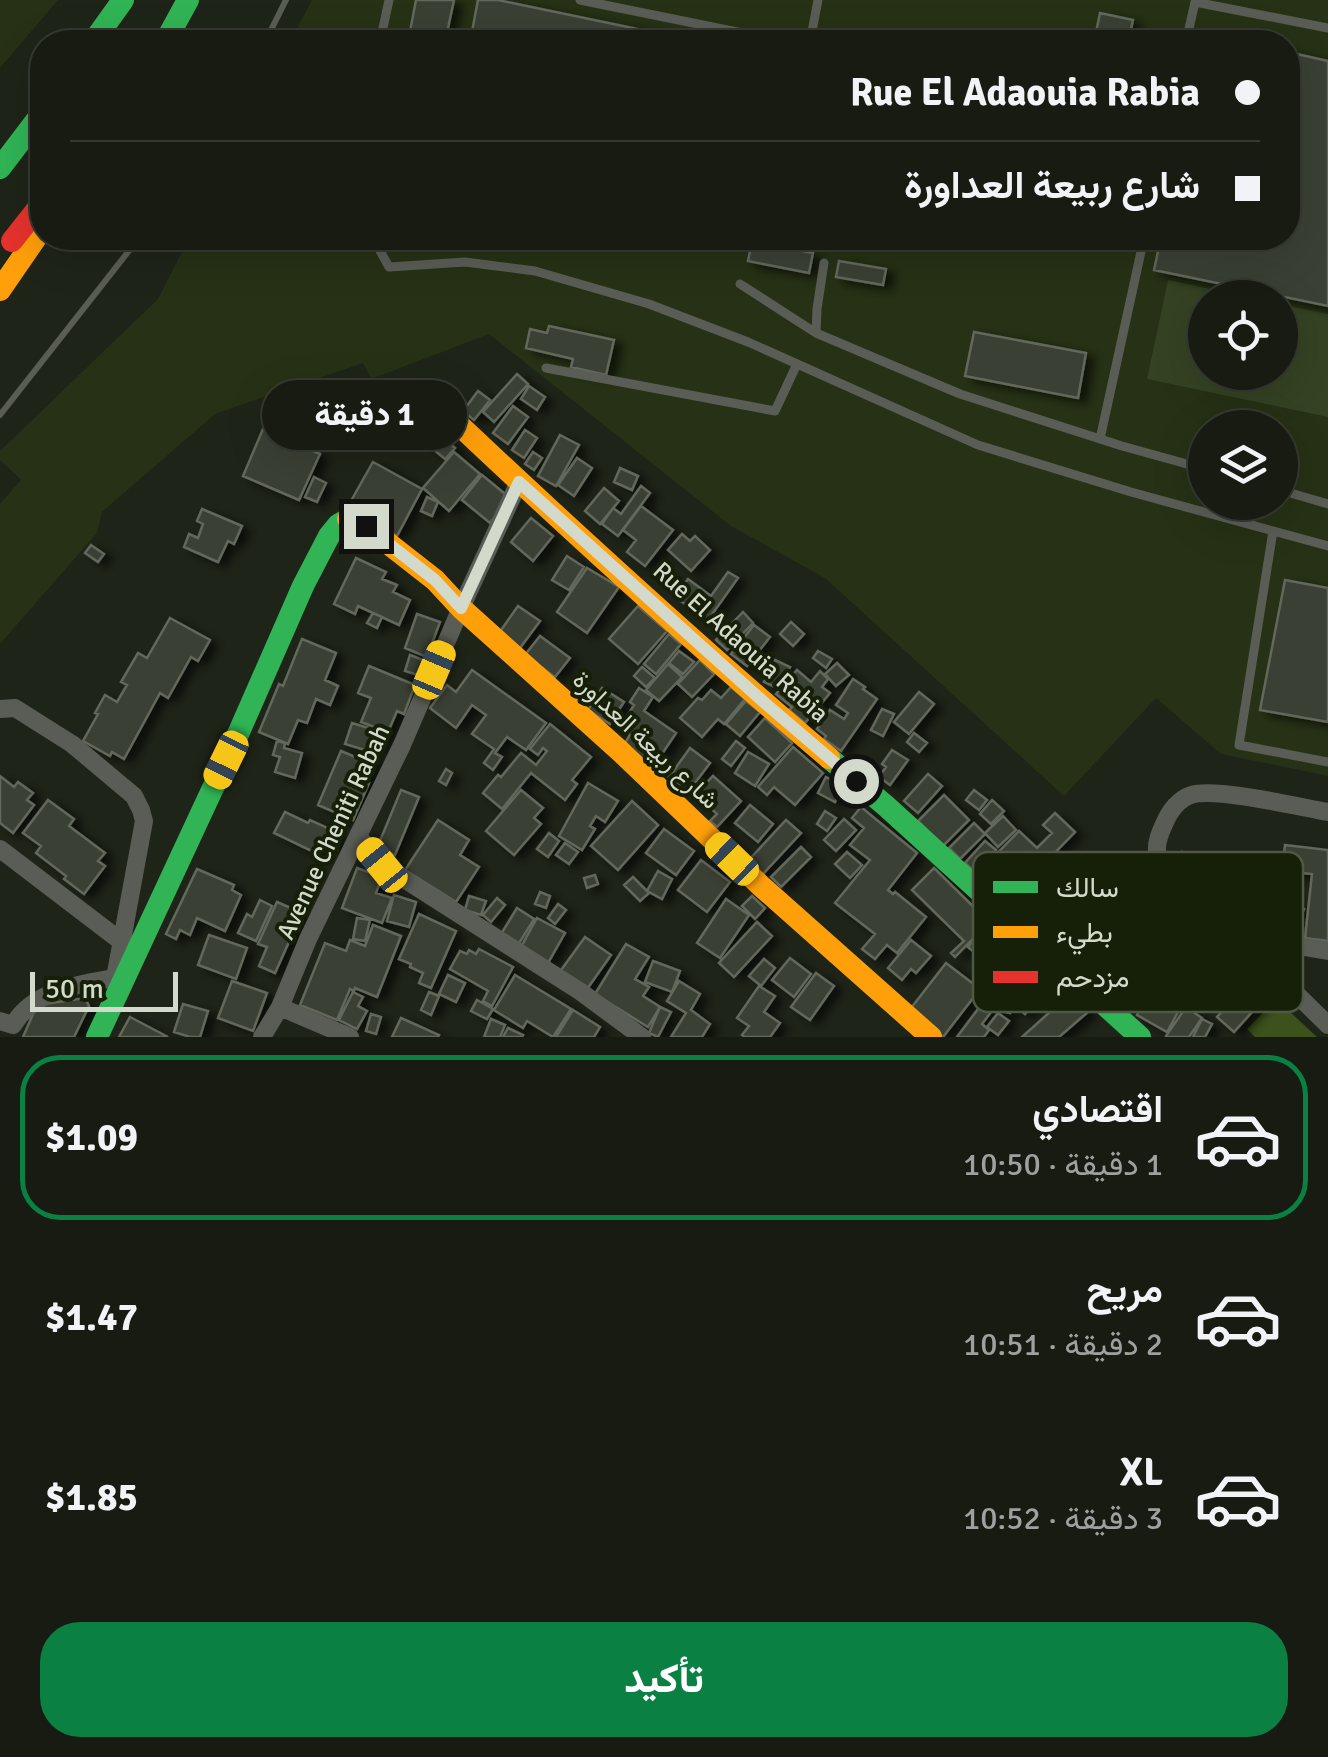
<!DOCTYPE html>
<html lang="ar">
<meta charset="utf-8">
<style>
:root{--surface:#171b12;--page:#242820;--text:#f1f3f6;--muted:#9ea19f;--line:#363932;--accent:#0b8043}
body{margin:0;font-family:Signika,Vazirmatn,sans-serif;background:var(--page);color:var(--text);direction:rtl;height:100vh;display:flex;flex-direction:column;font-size:38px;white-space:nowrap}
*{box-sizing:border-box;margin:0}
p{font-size:32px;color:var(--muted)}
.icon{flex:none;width:55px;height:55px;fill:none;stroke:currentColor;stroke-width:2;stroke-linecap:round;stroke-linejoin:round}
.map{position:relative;height:1037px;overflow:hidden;direction:ltr}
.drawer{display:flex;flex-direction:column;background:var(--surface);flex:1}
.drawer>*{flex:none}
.hud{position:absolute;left:30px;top:30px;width:1270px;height:220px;border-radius:40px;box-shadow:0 10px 40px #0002,0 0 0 2px var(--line);direction:rtl;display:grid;align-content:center;height:220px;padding:0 40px;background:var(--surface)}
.buttons{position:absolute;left:1188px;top:280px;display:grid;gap:20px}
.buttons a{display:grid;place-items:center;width:110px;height:110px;border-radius:50%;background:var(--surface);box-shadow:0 10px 40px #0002,0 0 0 2px var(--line);font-size:50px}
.scale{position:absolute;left:30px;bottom:25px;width:148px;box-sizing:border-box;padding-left:10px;border:5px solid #d3dacb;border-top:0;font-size:28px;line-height:35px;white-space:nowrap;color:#d3dacb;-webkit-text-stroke:8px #162008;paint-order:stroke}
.end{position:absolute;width:45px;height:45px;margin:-22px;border:12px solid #d3dacb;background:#111;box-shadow:0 0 0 5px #111}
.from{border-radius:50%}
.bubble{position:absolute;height:70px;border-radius:35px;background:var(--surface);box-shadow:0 10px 40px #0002,0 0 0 2px var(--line);font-size:32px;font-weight:800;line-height:70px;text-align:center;direction:rtl}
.car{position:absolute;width:30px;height:60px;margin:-30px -15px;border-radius:12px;box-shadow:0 0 8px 2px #0007;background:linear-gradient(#f5c518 24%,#345 0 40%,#f5c518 0 76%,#345 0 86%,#f5c518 0)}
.hud b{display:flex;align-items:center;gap:35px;height:95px;font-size:38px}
.hud b+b{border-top:2px solid var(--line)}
.hud i{width:25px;height:25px;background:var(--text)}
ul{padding:18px 0 0;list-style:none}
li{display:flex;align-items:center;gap:30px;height:165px;margin:0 20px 15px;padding:0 20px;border:5px solid transparent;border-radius:40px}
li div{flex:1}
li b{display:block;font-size:38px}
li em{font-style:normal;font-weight:800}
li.on{border-color:var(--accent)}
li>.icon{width:90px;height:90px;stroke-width:1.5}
.cta{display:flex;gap:20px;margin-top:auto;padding:20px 40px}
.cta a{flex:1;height:115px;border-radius:40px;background:var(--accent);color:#fff;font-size:40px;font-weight:800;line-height:115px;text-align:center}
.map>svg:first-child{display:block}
</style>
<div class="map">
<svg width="1328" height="1037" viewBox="0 0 1328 1037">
<defs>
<filter id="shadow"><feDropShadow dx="8" dy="4.5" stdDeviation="5" flood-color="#0009"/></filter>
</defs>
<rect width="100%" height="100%" fill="#1f2418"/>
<!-- built -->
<path fill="#263115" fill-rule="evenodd" d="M0 0H58L0 68Z
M312 0H1328V776L1221 754 1156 698 1064 796 825 578 731 526 489 334 371 379 363 363 215 414 102 512 97 533 0 644V504L21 480 0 460V451L158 299 189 238H1288V42H290ZM1205 298H1280V372H1205ZM1205 428H1280V502H1205Z"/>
<!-- green -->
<path fill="#354223" d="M1168 280 1249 297 1205 298V372H1280V304L1328 314V417L1147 379Z"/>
<!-- forest -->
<path fill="#3c511b" d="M1276 999 1317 1037H1255L1247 1029Z"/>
<!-- building -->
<path fill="#3a3f34" stroke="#62675b" stroke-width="2.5" filter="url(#shadow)" d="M416 0H454L445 42H408Z
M478 0H498L671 36 670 42H470Z
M1100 13 1133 20 1128 42H1094Z
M1204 34 1242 42H1202Z
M1288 52 1328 61V306L1154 270 1161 238H1288Z
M752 242 813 253 809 273 748 261Z
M839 261 886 269 883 285 836 277Z
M549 326 614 340 606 375 571 367 573 359 526 348 530 329 547 333Z
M974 332 1086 353 1078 398 965 376Z
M517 374 528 384 494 422 483 412Z
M529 386 545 397 537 410 521 399Z
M478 391 490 400 474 420 463 411Z
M513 406 528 417 508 444 493 433Z
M263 429 320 454 299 500 243 476Z
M525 430 537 438 524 458 512 450Z
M436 433 455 448 445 459 427 444Z
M560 435 579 445 556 486 538 476Z
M454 452 480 474 449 511 423 488Z
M533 452 542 458 534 470 525 464Z
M577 458 592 468 574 496 558 485Z
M373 462 422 489 397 536 347 508Z
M620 468 638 476 632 490 614 482Z
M482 475 510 498 490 523 462 500Z
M314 477 326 483 317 502 305 497Z
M641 486 650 493 618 536 602 524 613 508 621 514Z
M604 488 619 501 600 524 585 511Z
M427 497 438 502 432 516 421 511Z
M641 506 673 530 645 566 627 552 636 540 623 530Z
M202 509 242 526 234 544 228 541 218 562 184 547 189 534 198 538 203 524 197 521Z
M531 518 553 536 533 561 511 542Z
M682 534 690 541 695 536 710 550 691 571 668 550Z
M91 545 104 554 98 562 85 553Z
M567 556 584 567 569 590 552 580Z
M356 558 386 572 382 579 397 585 393 592 410 600 399 625 358 606 355 614 334 604Z
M587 568 619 587 587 633 557 612Z
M728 572 738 578 708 620 675 597 688 579 711 596Z
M1285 580 1328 588V722L1260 710Z
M518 606 540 621 520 648 499 633Z
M638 606 667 631 638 664 609 639Z
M743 612 753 623 727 650 716 640Z
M373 613 382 617 377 628 367 623Z
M417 614 440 622 427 657 405 648Z
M170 618 210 640 198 661 191 657 168 698 160 693 124 759 112 752 110 756 83 741 98 714 95 713 105 695 117 702 127 685 121 682 138 653 147 658Z
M791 622 804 634 793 646 780 634Z
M754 625 770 637 747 666 731 654Z
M669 634 681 644 656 674 644 664Z
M540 636 570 658 555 677 525 655Z
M302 639 336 653 325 680 338 686 330 705 316 699 307 723 298 720 288 744 259 732 279 684 283 686Z
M679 651 694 662 683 674 669 663Z
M818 651 832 659 826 668 813 658Z
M410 655 423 660 418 675 405 671Z
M700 660 714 674 692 697 678 684Z
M775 660 790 667 779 689 764 682Z
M837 663 849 675 836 686 825 674Z
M668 664 682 677 659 701 646 690Z
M369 666 415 685 404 714 397 711 380 751 374 748 382 730 361 722 371 698 358 693Z
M642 667 655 678 646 687 634 676Z
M472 670 546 723 526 750 507 737 495 753 502 757 493 770 484 763 494 749 472 734 486 715 472 705 456 728 430 708 447 685 456 692Z
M797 670 811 682 820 671 828 679 822 687 830 693 805 723 789 710 792 707 776 694Z
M853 679 865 687 863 689 877 699 841 751 824 739 826 736 817 729 830 710 844 719 848 713 836 705Z
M731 687 745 699 724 724 718 719 702 737 680 718 698 698 702 700 711 690 721 698Z
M602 688 624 702 610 724 588 710Z
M639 688 653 697 644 711 676 733 654 766 623 746 630 735 620 728 634 705 630 702Z
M919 692 934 704 909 734 894 722Z
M746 701 760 712 740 736 726 724Z
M882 709 894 714 883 736 871 730Z
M765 718 792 743 775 762 748 737Z
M352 723 375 730 368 751 345 744Z
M550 724 591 757 572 780 577 784 565 800 531 773 502 809 483 793 498 775 501 777 521 753 536 765 547 751 543 748 538 755 530 749Z
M914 733 927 743 919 752 907 742Z
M277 741 285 743 284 748 302 753 295 778 275 772 280 757 273 755Z
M736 741 745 748 731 766 722 759Z
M793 747 823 773 795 805 774 787 767 795 758 787Z
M690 748 710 763 689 791 669 777Z
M892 750 908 760 890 785 879 777 886 767 882 764Z
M341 751 367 762 370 756 376 759 366 782 369 783 353 820 318 805Z
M748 752 769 764 755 786 735 773Z
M446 769 452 773 446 785 439 781Z
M928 774 942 786 918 813 904 801Z
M0 776 14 787 18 782 33 793 27 800 34 805 13 833 0 823Z
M713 776 741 801 717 827 710 821 717 814 696 794Z
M826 777 843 786 835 802 818 793Z
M588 783 618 801 605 822 596 816 590 826 595 829 582 850 559 836Z
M401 790 419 797 395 855 377 848Z
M521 790 543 808 534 818 541 824 514 855 486 831Z
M974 790 987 800 979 810 966 800Z
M944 795 969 820 943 846 918 821Z
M48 800 74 819 69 826 105 853 98 861 105 866 84 894 64 879 66 876 36 853 41 846 23 833Z
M992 800 1004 811 991 824 980 814Z
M632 801 658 825 618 870 591 846Z
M750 805 773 824 758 842 735 823Z
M861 807 917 853 888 890 893 894 895 892 926 917 897 953 887 945 875 959 862 949 875 934 835 903 870 860 850 845 864 828 852 818Z
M825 811 836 818 827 831 817 824Z
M285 812 308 823 310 820 330 829 318 854 274 833Z
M1055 813 1075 832 1043 865 1030 852 1019 864 1015 861 996 880 983 868 1019 831 1037 848 1052 833 1043 825Z
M1003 816 1016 830 998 847 985 833Z
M844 819 856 830 836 851 824 840Z
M438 820 469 840 460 855 479 867 456 902 405 870Z
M786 820 801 833 762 875 747 862Z
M974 823 985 834 960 859 949 848Z
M664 829 694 851 676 875 646 853Z
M332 833 341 836 337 850 328 847Z
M549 833 559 841 548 857 537 849Z
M985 841 996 850 976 873 965 863Z
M565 843 578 852 569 864 556 855Z
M1285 845 1328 850V941L1305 938 1312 874 1282 871Z
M801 847 811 857 781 887 771 877Z
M847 852 862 865 850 878 835 864Z
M1182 852 1304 909 1293 932 1171 875Z
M701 860 730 882 707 912 678 890Z
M357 868 382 877 376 893 392 898 382 923 342 908Z
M934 868 989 922 955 957 951 953 964 941 912 890Z
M197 869 234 885 232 890 241 895 225 931 197 918 190 935 180 930 176 939 166 934Z
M658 871 672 879 662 899 647 891Z
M595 875 598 884 587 888 584 878Z
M633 877 649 893 640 901 624 885Z
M540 892 550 896 546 908 535 904Z
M394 895 416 902 409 927 387 921Z
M469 896 486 901 481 915 465 910Z
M752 896 765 908 755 919 742 906Z
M497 898 505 905 491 922 483 915Z
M726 899 749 915 720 958 697 943Z
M260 900 272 906 256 941 238 933 247 914 252 917Z
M277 902 302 913 275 973 259 966 267 947 258 944Z
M558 904 566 910 555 924 548 918Z
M517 908 534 919 518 945 501 934Z
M419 914 456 931 431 988 419 983 423 973 410 967 411 964 399 959Z
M357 918 370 920 365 941 353 939Z
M537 918 565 933 548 963 521 947Z
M757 922 772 936 734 977 719 963Z
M373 925 401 936 377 997 355 988 354 991 350 989 337 1020 300 1005 325 943 346 951 350 940 365 946Z
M985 926 1008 945 991 966 968 947Z
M209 935 247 948 236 979 198 965Z
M585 937 611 955 585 992 559 973Z
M911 940 931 956 916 973 911 969 902 980 888 968Z
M626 944 649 957 635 979 649 987 643 996 660 1007 648 1027 595 994Z
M479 949 513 967 492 1006 483 1001 488 991 450 969 460 951 467 954 469 950 476 954Z
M790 958 811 974 794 997 772 980Z
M764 959 775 968 761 986 749 976Z
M653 961 680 971 672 992 645 982Z
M946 963 980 989 943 1037 908 1012Z
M1046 967 1057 976 1025 1014 1014 1005Z
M816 973 834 986 810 1020 791 1007Z
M448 975 465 983 456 1002 439 994Z
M515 975 571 1009 553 1037 527 1021 523 1028 494 1010Z
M232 981 267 993 253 1031 218 1018Z
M679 981 700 994 691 1010 710 1024 702 1037H671L686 1013 667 1001Z
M1154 984 1177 996 1181 987 1189 992 1167 1032 1137 1015Z
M759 986 775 996 764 1012 780 1023 770 1037H745L742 1035 749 1026 737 1018Z
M1066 988 1088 1012 1059 1037H1022L1050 1012 1045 1007Z
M353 992 363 997 358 1006 367 1011 357 1029 339 1020Z
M429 992 439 996 431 1015 421 1010Z
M1254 993 1263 1000 1234 1032 1217 1017 1234 998 1242 1006Z
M1001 995 1013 998 1010 1013 997 1010Z
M987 997 997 1004 982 1024 989 1030 984 1037H957Z
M85 998 89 1006 74 1037H23L37 1005Z
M477 1000 493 1009 487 1019 471 1011Z
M183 1004 208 1011 200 1037H190L174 1032Z
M660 1007 671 1012 658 1037 649 1033Z
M1186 1007 1202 1018 1189 1037H1167L1166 1036Z
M573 1010 600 1027 594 1037H556Z
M998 1013 1009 1021 998 1035 987 1027Z
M371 1014 381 1017 376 1034 366 1031Z
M130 1017 168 1037H119Z
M401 1018 439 1035 438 1037H392Z
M491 1019 505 1025 500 1037H484Z
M1202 1019 1212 1024 1205 1037H1193Z
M508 1028 523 1035 522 1037H503Z"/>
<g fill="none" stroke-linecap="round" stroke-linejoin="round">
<!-- lane -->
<path stroke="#5a5c56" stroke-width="9" d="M580 0 787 42
M380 42 389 0
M810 42 818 0
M1186 42 1195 2 1328 28
M373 238 389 267 465 262 535 271 649 304 748 342 978 445 1131 492 1328 546
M740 284 816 333 960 394 1122 446 1205 469
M816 333 817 309 824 263
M546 368 775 411 797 364
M1100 439 1144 238
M1280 490 1328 504
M1273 531 1239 745 1328 762"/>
<!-- street -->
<path stroke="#5a5c56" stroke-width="18" d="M0 709 15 708 72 744 134 796 141 810 144 821 115 978
M1328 812C1299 807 1216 787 1191 795 1179 799 1170 811 1165 822 1161 831 1156 841 1157 851 1162 889 1207 913 1233 935 1266 963 1297 995 1328 1025
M358 836 382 865 581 992 642 1037
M0 849 122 942
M1235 935 1328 951
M280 1007 350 1037
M0 1021 13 1025C36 987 84 984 125 976
M262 1037 280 1007 308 939 402 745 461 608 519 482"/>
<!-- fast -->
<path stroke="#30b455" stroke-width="22" d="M93 42 123 0
M165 42 188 0
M0 168 42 113
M829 758 886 806 1140 1037
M97 1037 239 732 303 586 329 536 338 525 348 519"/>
<!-- slow -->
<path stroke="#ff9f0a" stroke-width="22" d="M0 290 42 229
M440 407C567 527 696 645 829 758
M348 519 366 526 435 580 461 608 620 751 761 886 931 1037"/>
<!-- jam -->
<path stroke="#e5322d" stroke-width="22" d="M12 241 42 203"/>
<!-- rail -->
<path stroke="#5a5d54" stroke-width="6" d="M265 42 286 0
M0 415 139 238"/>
</g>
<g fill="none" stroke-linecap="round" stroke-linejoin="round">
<!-- route -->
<path stroke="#d3dacb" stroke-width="12" d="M366 526 435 580 461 608 519 482 766 704 856 781"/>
</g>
<g text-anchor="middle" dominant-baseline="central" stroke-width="8" stroke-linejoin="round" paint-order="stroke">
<!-- street labels -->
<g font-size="25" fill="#d3dacb" stroke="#162008">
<text transform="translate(741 642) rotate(42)">Rue El Adaouia Rabia</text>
<text transform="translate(646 740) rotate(43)">شارع ربيعة العداورة</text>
<text transform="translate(333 832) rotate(-65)">Avenue Cheniti Rabah</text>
</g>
</g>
<!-- legend -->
<rect x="973" y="852" width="330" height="160" rx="15" fill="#162008" stroke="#4f5842" stroke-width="2.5"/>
<rect x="993" y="881" width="45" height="12" fill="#30b455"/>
<rect x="993" y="926" width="45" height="12" fill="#ff9f0a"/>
<rect x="993" y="971" width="45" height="12" fill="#e5322d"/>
<g font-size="28" fill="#d3dacb">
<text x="1056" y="897">سالك</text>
<text x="1056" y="942">بطيء</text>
<text x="1056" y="987">مزدحم</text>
</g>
</svg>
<div class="buttons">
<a><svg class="icon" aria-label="locate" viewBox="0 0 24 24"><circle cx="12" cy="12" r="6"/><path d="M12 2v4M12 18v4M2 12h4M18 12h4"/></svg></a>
<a><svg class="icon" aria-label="layers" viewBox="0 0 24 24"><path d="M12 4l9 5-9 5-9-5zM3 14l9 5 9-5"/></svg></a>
</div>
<div class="scale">50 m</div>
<i class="end from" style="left:856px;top:781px"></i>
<i class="end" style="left:366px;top:526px"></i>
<div class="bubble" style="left:262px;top:380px;width:205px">1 دقيقة</div>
<i class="car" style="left:434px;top:670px;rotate:23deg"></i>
<i class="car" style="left:226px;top:760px;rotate:206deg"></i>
<i class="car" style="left:732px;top:859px;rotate:314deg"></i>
<i class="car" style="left:382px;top:865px;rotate:321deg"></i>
<div class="hud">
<b><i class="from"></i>Rue El Adaouia Rabia</b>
<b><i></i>شارع ربيعة العداورة</b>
</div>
</div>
<section class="drawer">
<ul>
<li class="on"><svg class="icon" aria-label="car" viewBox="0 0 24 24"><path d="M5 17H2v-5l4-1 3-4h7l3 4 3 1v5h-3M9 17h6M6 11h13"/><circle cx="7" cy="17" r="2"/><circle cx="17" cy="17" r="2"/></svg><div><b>اقتصادي</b><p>1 دقيقة · 10:50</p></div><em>$1.09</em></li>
<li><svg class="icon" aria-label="car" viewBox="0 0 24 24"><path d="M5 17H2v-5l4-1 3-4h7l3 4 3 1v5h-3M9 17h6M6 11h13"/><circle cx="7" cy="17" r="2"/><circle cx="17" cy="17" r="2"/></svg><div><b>مريح</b><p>2 دقيقة · 10:51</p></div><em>$1.47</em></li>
<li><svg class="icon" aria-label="car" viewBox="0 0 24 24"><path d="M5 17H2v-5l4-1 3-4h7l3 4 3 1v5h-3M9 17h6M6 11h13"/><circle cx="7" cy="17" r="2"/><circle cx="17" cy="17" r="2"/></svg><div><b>XL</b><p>3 دقيقة · 10:52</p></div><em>$1.85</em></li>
</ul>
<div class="cta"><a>تأكيد</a></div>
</section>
